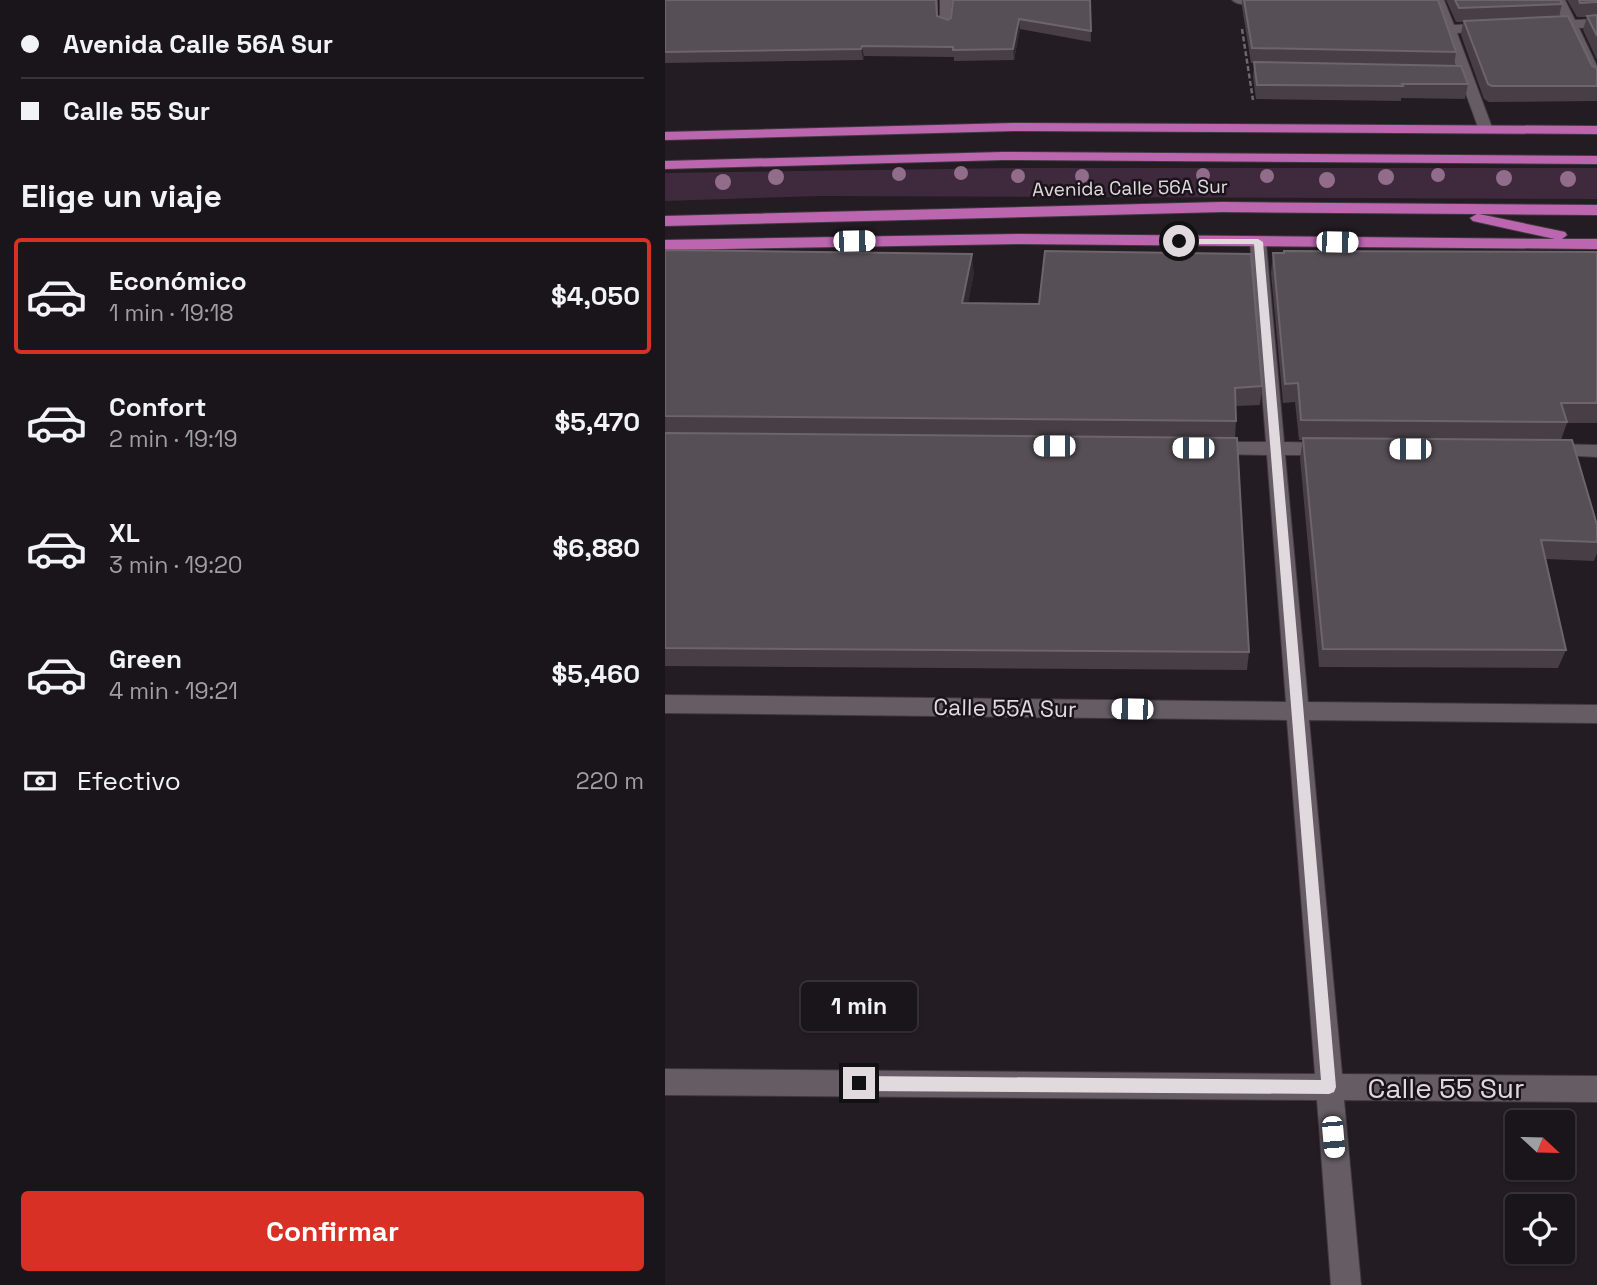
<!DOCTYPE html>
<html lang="es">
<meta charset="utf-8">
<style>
:root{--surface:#1a151a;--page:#272227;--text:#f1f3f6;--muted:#9f9fa2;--line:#383439;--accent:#d93025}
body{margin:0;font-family:"Space Grotesk",sans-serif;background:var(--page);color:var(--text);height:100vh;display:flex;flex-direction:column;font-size:26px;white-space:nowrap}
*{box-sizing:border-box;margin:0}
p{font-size:23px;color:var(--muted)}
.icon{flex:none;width:38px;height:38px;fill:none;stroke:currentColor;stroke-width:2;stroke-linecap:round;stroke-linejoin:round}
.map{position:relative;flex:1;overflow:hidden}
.panel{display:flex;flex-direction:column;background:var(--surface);width:665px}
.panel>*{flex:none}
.hud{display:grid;align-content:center;height:154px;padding:0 21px;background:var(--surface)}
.needle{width:46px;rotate:112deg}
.buttons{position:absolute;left:840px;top:1110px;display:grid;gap:14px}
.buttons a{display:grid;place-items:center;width:70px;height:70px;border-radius:7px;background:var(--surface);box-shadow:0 2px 5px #0004,0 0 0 2px var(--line);font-size:35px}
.end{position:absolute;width:32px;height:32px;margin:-16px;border:9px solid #e0dade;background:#111;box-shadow:0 0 0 4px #111}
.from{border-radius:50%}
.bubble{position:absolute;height:49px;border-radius:7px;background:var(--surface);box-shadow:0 2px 5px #0004,0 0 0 2px var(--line);font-size:23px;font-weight:600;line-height:49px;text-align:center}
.car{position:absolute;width:21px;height:42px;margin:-21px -10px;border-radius:9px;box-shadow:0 0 5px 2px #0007;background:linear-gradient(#fff 24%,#345 0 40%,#fff 0 76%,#345 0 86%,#fff 0)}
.hud b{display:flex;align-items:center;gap:24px;height:66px;font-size:26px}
.hud b+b{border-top:2px solid var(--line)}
.hud i{width:18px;height:18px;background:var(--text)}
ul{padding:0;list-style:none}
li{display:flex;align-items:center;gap:21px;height:116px;margin:0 14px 10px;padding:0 7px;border:4px solid transparent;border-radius:7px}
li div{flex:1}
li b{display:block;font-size:26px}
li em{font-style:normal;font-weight:600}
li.on{border-color:var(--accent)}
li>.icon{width:63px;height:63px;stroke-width:1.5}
h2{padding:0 21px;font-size:32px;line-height:84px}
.pay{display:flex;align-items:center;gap:18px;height:77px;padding:0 21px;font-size:26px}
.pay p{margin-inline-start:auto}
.cta{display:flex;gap:14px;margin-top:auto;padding:14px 21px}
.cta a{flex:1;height:80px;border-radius:7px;background:var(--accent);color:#fff;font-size:28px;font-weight:600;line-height:80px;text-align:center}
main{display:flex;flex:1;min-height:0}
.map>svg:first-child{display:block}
</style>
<main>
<section class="panel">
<div class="hud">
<b><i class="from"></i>Avenida Calle 56A Sur</b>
<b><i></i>Calle 55 Sur</b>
</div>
<h2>Elige un viaje</h2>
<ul>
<li class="on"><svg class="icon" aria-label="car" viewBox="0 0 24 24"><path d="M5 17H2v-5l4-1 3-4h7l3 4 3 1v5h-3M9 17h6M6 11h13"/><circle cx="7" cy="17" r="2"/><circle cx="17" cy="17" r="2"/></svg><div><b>Económico</b><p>1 min · 19:18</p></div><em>$4,050</em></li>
<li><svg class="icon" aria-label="car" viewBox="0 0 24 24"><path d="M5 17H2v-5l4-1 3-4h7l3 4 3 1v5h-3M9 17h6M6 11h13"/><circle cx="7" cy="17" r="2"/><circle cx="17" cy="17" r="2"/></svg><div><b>Confort</b><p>2 min · 19:19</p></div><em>$5,470</em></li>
<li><svg class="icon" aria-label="car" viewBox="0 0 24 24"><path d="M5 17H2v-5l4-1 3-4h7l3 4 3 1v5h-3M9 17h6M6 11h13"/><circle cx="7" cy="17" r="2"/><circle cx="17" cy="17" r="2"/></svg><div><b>XL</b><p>3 min · 19:20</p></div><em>$6,880</em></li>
<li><svg class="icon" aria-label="car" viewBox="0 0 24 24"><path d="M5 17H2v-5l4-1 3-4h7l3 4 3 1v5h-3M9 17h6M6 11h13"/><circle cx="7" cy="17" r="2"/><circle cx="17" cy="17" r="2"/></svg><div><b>Green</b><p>4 min · 19:21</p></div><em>$5,460</em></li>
</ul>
<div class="pay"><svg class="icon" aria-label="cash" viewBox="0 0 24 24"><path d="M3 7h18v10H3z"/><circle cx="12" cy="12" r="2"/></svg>Efectivo<p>220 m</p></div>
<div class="cta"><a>Confirmar</a></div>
</section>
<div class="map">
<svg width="932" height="1285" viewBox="0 0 932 1285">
<rect width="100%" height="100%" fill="#231c22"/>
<!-- green -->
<path fill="#3f293c" d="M348 168H932V199L154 196 0 201V173Z"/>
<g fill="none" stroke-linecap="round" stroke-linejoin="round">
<defs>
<path id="service" d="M275 0H287L285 28 275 25Z"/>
<path id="minor" d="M567 0H595C589 6 573 6 567 0Z
M767 0H779L789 25 824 23 830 27 824 31 792 33 828 130 826 133H816L814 130Z
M888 0H900L910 20 932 19V27L914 28 932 66V84L925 80 901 28 878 29 872 25 878 21 897 20Z
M593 237 601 242 619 442 664 443 671 445 673 449 671 453 664 455H620L643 702 932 705V723L644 720 677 1074 932 1076V1102L679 1100 696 1285H666L652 1100 0 1095V1069L650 1074 622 720 0 713V695L621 702 602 455 546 454 539 452 537 448 539 444 546 442H601L585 242Z
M882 444 932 445V457L875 454 873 450 875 446Z"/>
<path id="trunk" d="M349 123 932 126V134L349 131 0 140V132Z
M338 152 932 156V164L338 160 0 169V161Z
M557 202 932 205V215L814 214 900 232 902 235 897 239H932V249L354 244 0 250V240L354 234 890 239 808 221 805 218 812 214 557 212 0 226V216Z"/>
</defs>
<!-- service casing -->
<use href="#service" stroke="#3f393e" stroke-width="2"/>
<!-- minor casing -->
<use href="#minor" stroke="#3f393e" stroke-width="2"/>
<!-- trunk casing -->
<use href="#trunk" stroke="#3f393e" stroke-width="2"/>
<!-- path -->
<path stroke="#6e676c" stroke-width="2.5" stroke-dasharray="5 2.5" stroke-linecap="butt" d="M577 29 588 100"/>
<!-- service -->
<use href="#service" fill="#655c64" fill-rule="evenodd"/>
<!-- minor -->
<use href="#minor" fill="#655c64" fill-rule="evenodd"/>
<!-- trunk -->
<use href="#trunk" fill="#bc66b0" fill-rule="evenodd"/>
</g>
<!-- trees -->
<g fill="#916d8b">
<circle cx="296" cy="173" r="7"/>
<circle cx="234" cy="174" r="7"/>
<circle cx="538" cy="175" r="7"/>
<circle cx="773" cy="175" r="7"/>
<circle cx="353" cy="176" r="7"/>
<circle cx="417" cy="176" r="7"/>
<circle cx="602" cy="176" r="7"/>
<circle cx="111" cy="177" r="8"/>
<circle cx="721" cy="177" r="8"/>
<circle cx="839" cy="178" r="8"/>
<circle cx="903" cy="179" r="8"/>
<circle cx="662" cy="180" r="8"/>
<circle cx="58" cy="182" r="8"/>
</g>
<!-- wall -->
<path fill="#473f45" d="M0 0H273V16L283 20 425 0 426 42 355 29 349 60 289 61V57L199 56 198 60 0 63Z
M577 0H773L791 52 789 66 803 84 800 99 736 98V101L591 99 588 77 589 63H586L577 7Z
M781 0H895L897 4 894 16 927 66 932 68V101L824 102 819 99 796 35 798 22H791Z
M902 0H932V60L918 30 922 17H912Z
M0 250 309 272 303 303 597 386 595 405 571 406V421L570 438 584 652 582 670 0 666Z
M932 252V423H902L896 440 932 525V553L929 561 881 559 901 650 893 668 654 667 635 458 638 440H634L630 402 618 403 606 273 608 253Z"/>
<!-- shaded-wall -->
<path fill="#312a30" d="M354 19 355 29 349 60 348 49Z
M197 46 199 56 198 60 196 49Z
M307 254 309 272 300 321 297 303Z"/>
<!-- building -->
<path fill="#574f56" stroke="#6c656b" stroke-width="2" d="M0 0H271L272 16 283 20 286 18 288 0H425L426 31 354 19 348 49 288 50V47L197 46 196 49 0 52Z
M579 0H773L791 52 587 48Z
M790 0H895L897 4 794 8Z
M914 0H932V2L915 3Z
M932 15V36L922 16Z
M903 16 927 66 932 68V86H827L823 84 799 21Z
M589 62 796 66 803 84H737L738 86 592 85Z
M0 250 307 254 297 303 374 304 380 251 586 254 597 386 570 388 571 421 0 416Z
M619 251 932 252V403H896L902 422 636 420 633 383 620 384 608 253H619Z
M0 433 572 438 584 652 0 648Z
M638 438 907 440 932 525V542L876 540 901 650 658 649Z"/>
<!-- route -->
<path fill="#e0dade" d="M511 239H593L598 242 671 1087 669 1092 664 1094 194 1091 189 1089 186 1083 189 1078 194 1076 656 1080 589 244H514Z"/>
<g text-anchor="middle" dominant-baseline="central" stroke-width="5" stroke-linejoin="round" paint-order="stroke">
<!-- far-street labels -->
<g font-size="19" fill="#e0dade" stroke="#1a1319">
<text transform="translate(465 188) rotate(-1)">Avenida Calle 56A Sur</text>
</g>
<!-- street labels -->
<g font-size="23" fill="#e0dade" stroke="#1a1319">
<text transform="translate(340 708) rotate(1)">Calle 55A Sur</text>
</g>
<!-- near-street labels -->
<g font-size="28" fill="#e0dade" stroke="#1a1319">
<text x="781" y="1088">Calle 55 Sur</text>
</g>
</g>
</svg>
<div class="buttons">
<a><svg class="needle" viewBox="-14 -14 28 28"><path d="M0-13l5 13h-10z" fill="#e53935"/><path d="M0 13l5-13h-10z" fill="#9f9fa2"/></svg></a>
<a><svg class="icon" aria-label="locate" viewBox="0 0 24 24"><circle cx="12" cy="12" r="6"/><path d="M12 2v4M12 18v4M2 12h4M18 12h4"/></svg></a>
</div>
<i class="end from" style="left:514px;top:241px"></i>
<i class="end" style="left:194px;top:1083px"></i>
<div class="bubble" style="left:136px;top:982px;width:116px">1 min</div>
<i class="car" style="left:189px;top:241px;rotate:89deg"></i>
<i class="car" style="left:672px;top:242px;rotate:91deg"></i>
<i class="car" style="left:389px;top:446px;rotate:270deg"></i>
<i class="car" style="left:528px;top:448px;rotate:270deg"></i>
<i class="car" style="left:745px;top:449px;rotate:270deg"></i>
<i class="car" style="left:467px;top:709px;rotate:271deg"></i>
<i class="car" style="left:668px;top:1137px;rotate:175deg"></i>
</div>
</main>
